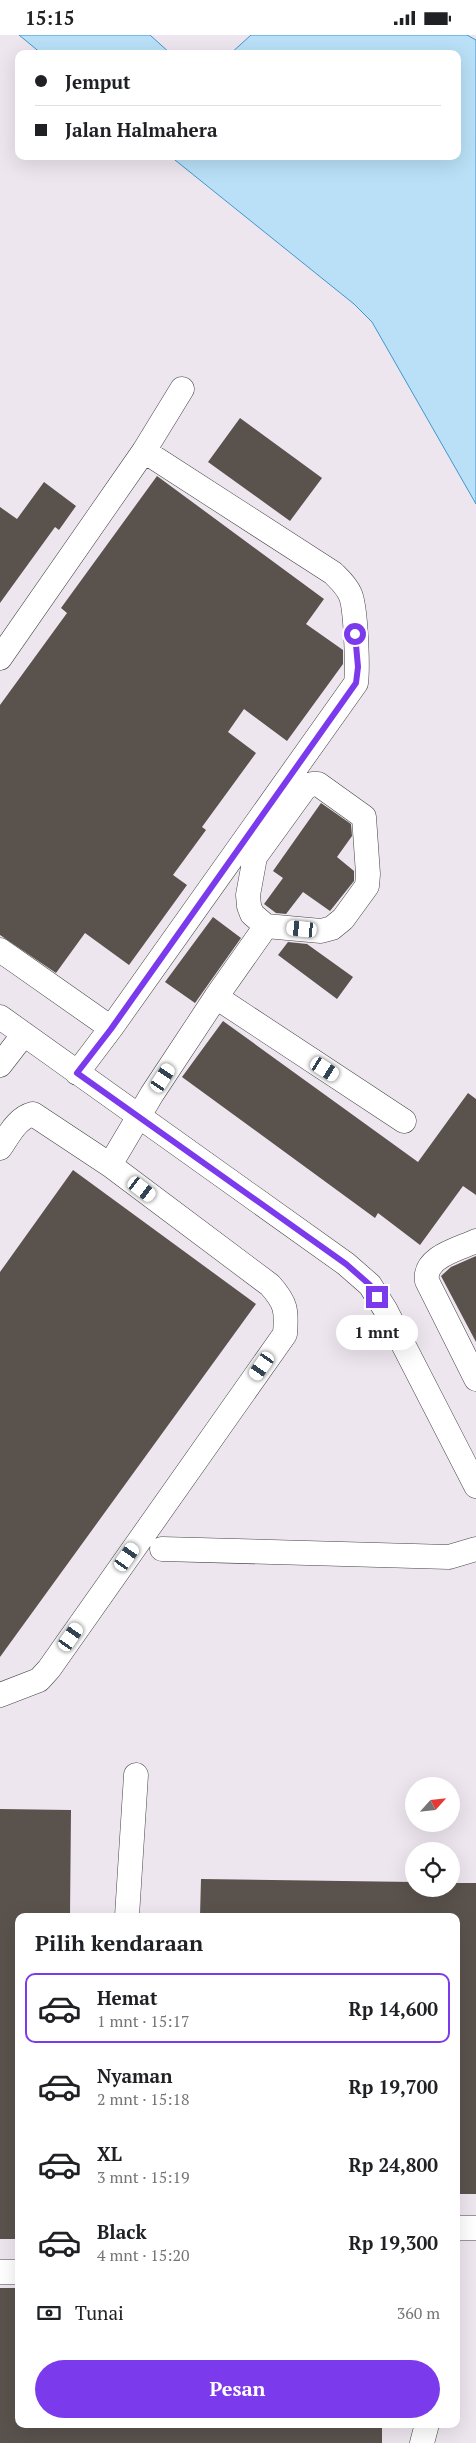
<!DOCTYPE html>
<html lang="id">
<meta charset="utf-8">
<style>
:root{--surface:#fff;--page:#f2f2f2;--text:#202124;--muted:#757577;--line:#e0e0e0;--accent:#7c3aed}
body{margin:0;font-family:"PT Serif",serif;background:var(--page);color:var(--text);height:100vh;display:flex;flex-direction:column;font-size:19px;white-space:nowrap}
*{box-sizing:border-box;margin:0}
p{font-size:16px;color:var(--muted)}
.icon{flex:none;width:28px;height:28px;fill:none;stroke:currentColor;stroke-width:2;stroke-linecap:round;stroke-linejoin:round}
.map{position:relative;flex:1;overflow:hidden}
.details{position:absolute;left:15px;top:1878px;width:445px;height:515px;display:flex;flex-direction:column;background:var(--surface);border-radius:10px;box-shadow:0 5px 20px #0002}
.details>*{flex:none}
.top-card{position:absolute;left:15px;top:15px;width:446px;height:110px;border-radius:10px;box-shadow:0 5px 20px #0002;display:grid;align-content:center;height:110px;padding:0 20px;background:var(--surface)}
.needle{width:32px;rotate:63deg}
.fabs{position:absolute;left:405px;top:1742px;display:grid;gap:10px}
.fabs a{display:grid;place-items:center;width:55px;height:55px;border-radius:50%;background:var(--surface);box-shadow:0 5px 20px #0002;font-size:25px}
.end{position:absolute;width:22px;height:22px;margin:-11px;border:6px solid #7c3aed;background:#fff;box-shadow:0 0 0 2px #fff}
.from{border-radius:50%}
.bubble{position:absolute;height:35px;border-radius:18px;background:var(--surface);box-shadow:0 5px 20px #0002;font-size:16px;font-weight:700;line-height:35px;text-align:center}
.car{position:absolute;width:15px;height:30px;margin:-15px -8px;border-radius:6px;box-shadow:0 0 4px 1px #0007;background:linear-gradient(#fff 24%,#345 0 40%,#fff 0 76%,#345 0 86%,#fff 0)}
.top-card b{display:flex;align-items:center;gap:18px;height:48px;font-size:19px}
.top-card b+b{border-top:1px solid var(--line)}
.top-card i{width:12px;height:12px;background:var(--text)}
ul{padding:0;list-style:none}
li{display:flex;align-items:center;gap:15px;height:70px;margin:0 10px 8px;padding:0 10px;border:2px solid transparent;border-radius:10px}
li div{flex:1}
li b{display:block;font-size:19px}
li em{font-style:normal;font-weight:700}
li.on{border-color:var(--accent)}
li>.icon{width:45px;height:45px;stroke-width:1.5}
h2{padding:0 20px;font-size:22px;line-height:60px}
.pay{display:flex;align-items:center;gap:12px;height:55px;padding:0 20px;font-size:19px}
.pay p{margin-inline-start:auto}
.primary-button{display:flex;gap:10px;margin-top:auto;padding:10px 20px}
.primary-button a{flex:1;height:58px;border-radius:30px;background:var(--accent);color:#fff;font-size:20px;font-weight:700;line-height:58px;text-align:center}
.status{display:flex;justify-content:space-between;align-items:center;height:35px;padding:0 25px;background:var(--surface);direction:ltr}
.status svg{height:14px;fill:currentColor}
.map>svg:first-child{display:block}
</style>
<div class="status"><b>15:15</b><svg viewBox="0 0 49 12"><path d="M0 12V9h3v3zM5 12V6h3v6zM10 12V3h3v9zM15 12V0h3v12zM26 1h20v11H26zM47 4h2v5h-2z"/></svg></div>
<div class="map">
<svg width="476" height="2408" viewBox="0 0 476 2408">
<rect width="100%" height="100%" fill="#fffdf5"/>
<!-- industrial -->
<path fill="#eee6ef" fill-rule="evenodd" d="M0 0H476V2408H0ZM19 19H458V121H19ZM414 1751H451V1789H414ZM414 1816H451V1854H414ZM19 1881H456V2389H19Z"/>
<!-- water -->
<path fill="#b9e0f7" stroke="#3f96cf" d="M19 0H150L171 19H42Z
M251 0H467L476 5V469L372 287 354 269 170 121H458V19H230Z"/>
<!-- building -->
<path fill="#5a524d" d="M240 383 322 443 290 486 208 427Z
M157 441 324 564 306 589 343 615V629L287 706 244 674 228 697 256 718 202 792 206 795 173 840 187 850 129 930 85 898 56 938 0 900V670L67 578 61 573Z
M44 447 76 471 59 495 55 492 0 568V472L17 484Z
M321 768 351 789 352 801 337 822 354 836V846L330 876 303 857 286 879 276 878 264 869 283 843 273 836Z
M213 882 241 903 195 968 165 947Z
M288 907 307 909 353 942 337 964 278 920Z
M223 986 418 1127 468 1058 476 1064V1160L463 1151 420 1210 378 1178 375 1183 182 1042Z
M73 1135 256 1269 0 1622V1237Z
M476 1221V1307L441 1241 451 1232Z
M0 1774 71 1775 70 1881H19V2204H0Z
M201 1844 414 1847V1854H451V1848H476V2159H456V1881H200Z
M0 2253H19V2389H382V2408H0Z"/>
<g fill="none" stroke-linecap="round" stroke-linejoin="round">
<defs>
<path id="minor" d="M0 623 144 416 182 354
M312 749H318L364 782 368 839 367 851 343 884 332 893 321 896 266 891 252 879 249 871 248 860 255 822 305 753Z
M0 915 111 993
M216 962 266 891
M0 982 346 1229 370 1250 385 1274 476 1451
M0 1030 24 999
M77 1038 111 993 356 648C358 633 356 571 350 559 346 550 339 544 333 538L144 416
M0 1113C9 1100 17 1083 33 1079L110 1130 270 1250C286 1268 287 1275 285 1299L49 1634 39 1645 0 1660
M110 1130 152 1059 216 962 404 1086
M476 1206C459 1214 423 1222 427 1246L476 1344
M162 1514 449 1522 476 1514
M127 1881 136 1740
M456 2193H476
M0 2237H19
M422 2408 427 2389"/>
</defs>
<!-- minor casing -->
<use href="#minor" stroke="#444" stroke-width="25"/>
<!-- minor -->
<use href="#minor" stroke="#fff" stroke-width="24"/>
</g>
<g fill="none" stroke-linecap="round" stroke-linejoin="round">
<!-- route -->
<path stroke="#7c3aed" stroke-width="6" d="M355 599 358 632 356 648 111 994 77 1038 346 1229 370 1250 377 1262"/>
</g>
</svg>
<div class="fabs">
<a><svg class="needle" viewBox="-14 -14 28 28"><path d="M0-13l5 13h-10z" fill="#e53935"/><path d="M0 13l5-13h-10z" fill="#757577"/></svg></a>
<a><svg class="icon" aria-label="locate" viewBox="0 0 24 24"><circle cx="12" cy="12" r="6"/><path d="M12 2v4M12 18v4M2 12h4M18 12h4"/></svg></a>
</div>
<i class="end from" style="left:355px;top:599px"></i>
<i class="end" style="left:377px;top:1262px"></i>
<div class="bubble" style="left:336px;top:1280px;width:82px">1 mnt</div>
<i class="car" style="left:302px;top:894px;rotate:276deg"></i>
<i class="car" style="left:325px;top:1034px;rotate:123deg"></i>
<i class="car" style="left:163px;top:1043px;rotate:33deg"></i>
<i class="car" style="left:142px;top:1154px;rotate:127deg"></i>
<i class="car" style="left:262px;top:1331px;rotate:215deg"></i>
<i class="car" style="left:127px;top:1522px;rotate:35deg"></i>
<i class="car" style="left:71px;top:1602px;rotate:35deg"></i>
<div class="top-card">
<b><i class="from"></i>Jemput</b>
<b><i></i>Jalan Halmahera</b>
</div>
<section class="details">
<h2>Pilih kendaraan</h2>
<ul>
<li class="on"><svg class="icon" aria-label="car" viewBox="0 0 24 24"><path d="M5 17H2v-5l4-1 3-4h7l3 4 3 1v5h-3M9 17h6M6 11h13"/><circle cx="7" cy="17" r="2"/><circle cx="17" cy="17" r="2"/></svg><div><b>Hemat</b><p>1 mnt · 15:17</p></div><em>Rp 14,600</em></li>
<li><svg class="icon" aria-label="car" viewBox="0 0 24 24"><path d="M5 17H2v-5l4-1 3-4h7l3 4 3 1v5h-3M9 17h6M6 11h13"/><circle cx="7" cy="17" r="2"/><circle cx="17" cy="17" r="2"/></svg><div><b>Nyaman</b><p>2 mnt · 15:18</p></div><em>Rp 19,700</em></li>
<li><svg class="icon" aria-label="car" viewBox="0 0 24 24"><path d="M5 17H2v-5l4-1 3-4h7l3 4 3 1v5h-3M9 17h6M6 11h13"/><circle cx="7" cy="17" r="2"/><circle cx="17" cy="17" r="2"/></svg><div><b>XL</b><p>3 mnt · 15:19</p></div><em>Rp 24,800</em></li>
<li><svg class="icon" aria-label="car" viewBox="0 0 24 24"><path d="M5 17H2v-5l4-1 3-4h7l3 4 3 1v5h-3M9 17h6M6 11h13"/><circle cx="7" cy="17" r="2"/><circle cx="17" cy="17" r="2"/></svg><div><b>Black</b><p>4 mnt · 15:20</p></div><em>Rp 19,300</em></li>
</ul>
<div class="pay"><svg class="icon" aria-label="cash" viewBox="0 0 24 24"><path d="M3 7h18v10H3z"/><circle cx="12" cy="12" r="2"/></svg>Tunai<p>360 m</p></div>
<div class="primary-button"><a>Pesan</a></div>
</section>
</div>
